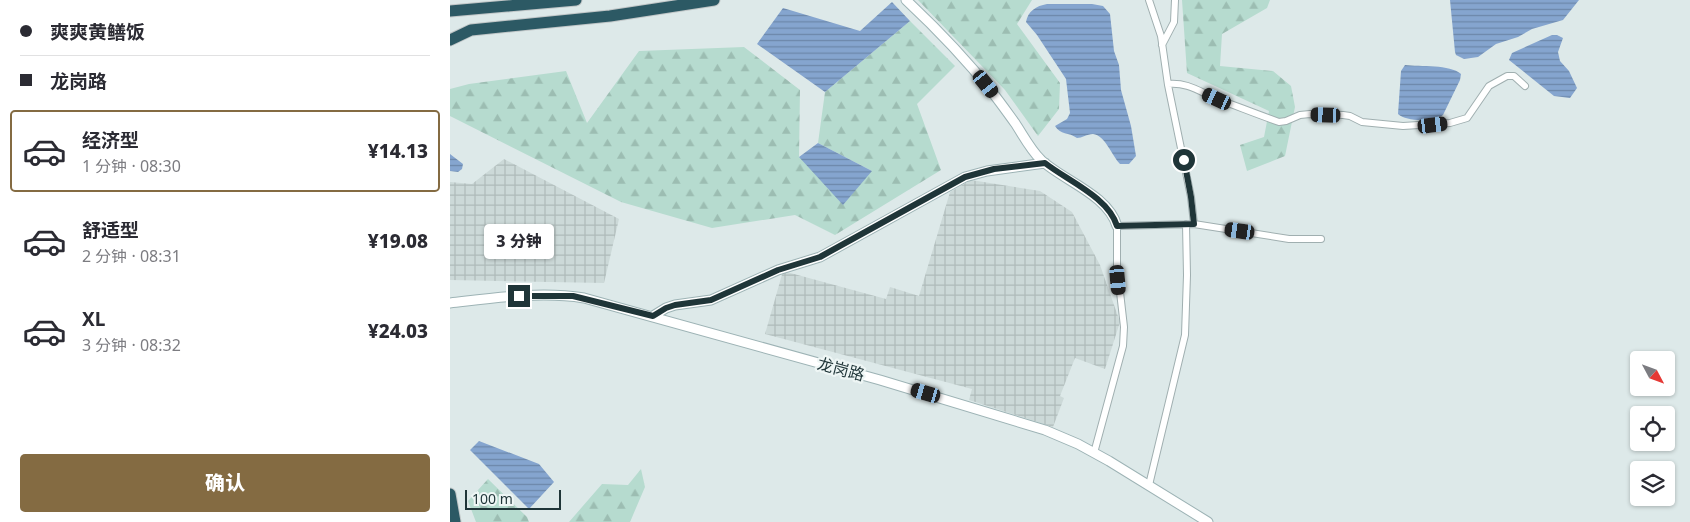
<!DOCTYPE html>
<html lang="zh">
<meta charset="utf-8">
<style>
:root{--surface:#fff;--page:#f2f2f3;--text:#2b2b33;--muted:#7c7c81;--line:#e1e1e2;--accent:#846b42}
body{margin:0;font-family:"Noto Sans","Noto Sans SC",sans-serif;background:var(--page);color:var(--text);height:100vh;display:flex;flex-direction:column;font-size:19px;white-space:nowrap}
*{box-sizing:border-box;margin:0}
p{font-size:16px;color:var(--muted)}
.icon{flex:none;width:28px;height:28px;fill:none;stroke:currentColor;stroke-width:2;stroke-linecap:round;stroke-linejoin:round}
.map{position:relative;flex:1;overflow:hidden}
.panel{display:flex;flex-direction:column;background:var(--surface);width:450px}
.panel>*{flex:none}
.guide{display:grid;align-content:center;height:110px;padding:0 20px;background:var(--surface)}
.needle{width:32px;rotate:131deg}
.buttons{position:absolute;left:1180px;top:351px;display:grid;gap:10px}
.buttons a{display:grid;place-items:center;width:45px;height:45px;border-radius:5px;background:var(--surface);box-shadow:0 1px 4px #0004;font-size:25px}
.scale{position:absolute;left:15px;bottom:12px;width:96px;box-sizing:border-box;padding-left:5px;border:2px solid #1f3538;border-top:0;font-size:14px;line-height:18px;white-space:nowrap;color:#1f3538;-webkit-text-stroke:4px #eef6f5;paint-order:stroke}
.end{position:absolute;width:22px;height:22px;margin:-11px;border:6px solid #1f3538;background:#fff;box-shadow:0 0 0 2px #fff}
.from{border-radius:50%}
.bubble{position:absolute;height:35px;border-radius:5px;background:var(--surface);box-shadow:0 1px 4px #0004;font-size:16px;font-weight:800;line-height:35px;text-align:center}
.car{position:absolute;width:15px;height:30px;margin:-15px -8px;border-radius:6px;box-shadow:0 0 4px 1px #0007;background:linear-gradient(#222 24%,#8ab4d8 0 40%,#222 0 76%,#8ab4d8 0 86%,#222 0)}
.guide b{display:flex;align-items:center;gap:18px;height:48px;font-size:19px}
.guide b+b{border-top:1px solid var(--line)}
.guide i{width:12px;height:12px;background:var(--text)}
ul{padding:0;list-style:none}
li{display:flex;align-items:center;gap:15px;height:82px;margin:0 10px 8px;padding:0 10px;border:2px solid transparent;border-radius:5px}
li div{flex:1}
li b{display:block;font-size:19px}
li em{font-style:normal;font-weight:800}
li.selected{border-color:var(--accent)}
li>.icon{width:45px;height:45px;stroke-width:1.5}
.cta{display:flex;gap:10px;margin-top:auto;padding:10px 20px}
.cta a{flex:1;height:58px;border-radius:5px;background:var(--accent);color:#fff;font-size:20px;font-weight:800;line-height:58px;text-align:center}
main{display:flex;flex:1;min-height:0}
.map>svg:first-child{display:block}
</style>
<main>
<section class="panel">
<div class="guide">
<b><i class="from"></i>爽爽黄鳝饭</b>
<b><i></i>龙岗路</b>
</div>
<ul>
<li class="selected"><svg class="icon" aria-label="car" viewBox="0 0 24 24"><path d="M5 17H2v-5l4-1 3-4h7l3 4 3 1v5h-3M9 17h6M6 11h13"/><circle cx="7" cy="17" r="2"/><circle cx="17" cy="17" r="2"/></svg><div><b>经济型</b><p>1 分钟 · 08:30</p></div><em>¥14.13</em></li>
<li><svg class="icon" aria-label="car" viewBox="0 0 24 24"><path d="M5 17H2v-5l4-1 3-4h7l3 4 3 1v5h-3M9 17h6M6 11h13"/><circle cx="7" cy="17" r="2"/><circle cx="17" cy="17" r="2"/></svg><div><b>舒适型</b><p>2 分钟 · 08:31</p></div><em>¥19.08</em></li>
<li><svg class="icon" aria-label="car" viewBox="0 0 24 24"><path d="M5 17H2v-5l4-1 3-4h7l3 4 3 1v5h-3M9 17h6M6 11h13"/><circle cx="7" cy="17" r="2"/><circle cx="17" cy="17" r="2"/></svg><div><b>XL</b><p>3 分钟 · 08:32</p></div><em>¥24.03</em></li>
</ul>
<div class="cta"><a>确认</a></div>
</section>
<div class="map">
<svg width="1240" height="522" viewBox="0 0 1240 522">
<defs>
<pattern id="industrial-grid" width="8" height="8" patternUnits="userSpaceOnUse" patternTransform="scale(1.25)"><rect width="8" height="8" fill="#ccd9d8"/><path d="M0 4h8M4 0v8" fill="none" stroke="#afbbba"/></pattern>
<pattern id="forest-firs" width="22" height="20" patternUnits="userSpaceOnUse" patternTransform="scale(1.25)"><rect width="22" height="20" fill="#b6dbcf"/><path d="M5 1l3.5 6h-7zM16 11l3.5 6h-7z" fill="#9cbdb2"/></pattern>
<pattern id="water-rules" width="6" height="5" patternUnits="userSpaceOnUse" patternTransform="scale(1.25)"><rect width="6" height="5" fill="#85a5cf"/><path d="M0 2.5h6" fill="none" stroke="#6c87a9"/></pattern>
</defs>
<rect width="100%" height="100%" fill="#dde9e9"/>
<!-- industrial -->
<path fill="url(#industrial-grid)" d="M54 159 169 219 154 283 0 280V182L22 184Z
M521 180 590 191 622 212 650 265 670 322 655 369 625 358 610 396 614 398 603 427 519 400 522 389 315 334 333 271 436 299 440 287 469 296 500 192Z"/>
<!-- forest -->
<path fill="url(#forest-firs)" d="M468 0H582L567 24 610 83 609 109 588 136 555 90Z
M732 0H820L817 8 772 34 770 66 823 71 841 86 845 107 835 156 797 171 790 145 814 137 819 111 737 73Z
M460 21 505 66 467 104 491 170 385 235 345 215 262 228 171 202 0 116V89L19 84 116 71 137 123 189 51 294 47 350 90 349 157 422 171 368 143 375 92Z
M191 469 195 487 180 522H119L152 484 178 485Z
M38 479 77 517 79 522H26L18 501Z"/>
<!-- water -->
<path fill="url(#water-rules)" d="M1000 0H1129L1113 20 1082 29 1068 37 1046 44 1028 57 1014 59 1006 55 1005 52Z
M442 2 460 21 375 92 307 44 333 8 410 31Z
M597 4H642L653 6 660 14 664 51 669 65 671 90 681 126 686 156 679 164H670C662 156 655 135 643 134 637 134 632 138 627 138 619 132 610 135 605 126L617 119 620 113 616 79 587 35 576 22C578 11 586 6 597 4Z
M1102 35H1107L1113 38 1108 52 1110 61 1119 71 1127 88 1120 98 1104 96 1059 60 1062 53Z
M955 65C970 67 1000 64 1011 74L1010 80 993 115C983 122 957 122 948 114L951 71Z
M368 143 422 171 393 205 349 157Z
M0 154 13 164 12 169 8 172 0 171Z
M29 441 89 464 104 482 79 509 20 450Z"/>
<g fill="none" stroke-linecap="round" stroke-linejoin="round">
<defs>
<path id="street" d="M699 0 711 36 718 85 741 197 744 224
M712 45 724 22 725 0
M718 84C739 82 751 93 770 100 789 107 809 115 829 122L836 121 850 115 860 114 893 115 900 116 912 122 953 126 1000 123 1017 118 1039 86 1057 76H1064L1075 86
M644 453 673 346 674 327 667 266V226L744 224 839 239H871
M699 485 735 335 737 275 736 224"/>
<path id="secondary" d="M456 0C487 29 515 58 542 92 550 102 557 112 565 123 573 135 580 149 591 160 614 181 658 195 667 226
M0 303C44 298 91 291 134 298L430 380 595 430 628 444 659 461 758 522
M203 316 216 308 225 305 261 300 328 270 370 257 515 177 537 171 595 163"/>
<path id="highway" d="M0 11 126 0
M0 40 21 30 160 16 264 0
M0 494 5 522"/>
</defs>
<!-- street casing -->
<use href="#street" stroke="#a0afb0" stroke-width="8"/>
<!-- secondary casing -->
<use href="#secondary" stroke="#9db3b5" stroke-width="11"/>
<!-- highway casing -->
<use href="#highway" stroke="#c0c6c7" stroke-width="13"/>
<!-- street -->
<use href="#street" stroke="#fff" stroke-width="6"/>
<!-- secondary -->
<use href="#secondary" stroke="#fff" stroke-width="9"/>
<!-- highway -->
<use href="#highway" stroke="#2c5964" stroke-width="11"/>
</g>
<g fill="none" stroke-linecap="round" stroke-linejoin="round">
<!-- route -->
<path stroke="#1f3538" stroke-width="6" d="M69 296H123L203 316 216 308 225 305 261 300 328 270 370 257 515 177 544 169 595 163C618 181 658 197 667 226L744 224 741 197 734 160"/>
</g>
<g text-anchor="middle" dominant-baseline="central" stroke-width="4.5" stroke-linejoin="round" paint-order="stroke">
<!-- street labels -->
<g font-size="16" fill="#1f3538" stroke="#eef6f5">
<text transform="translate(391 369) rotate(15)">龙岗路</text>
</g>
</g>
</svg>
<div class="buttons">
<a><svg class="needle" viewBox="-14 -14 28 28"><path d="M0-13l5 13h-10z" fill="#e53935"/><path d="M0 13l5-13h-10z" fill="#7c7c81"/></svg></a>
<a><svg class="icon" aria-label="locate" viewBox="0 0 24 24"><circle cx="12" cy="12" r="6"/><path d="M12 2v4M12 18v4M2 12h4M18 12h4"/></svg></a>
<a><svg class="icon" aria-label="layers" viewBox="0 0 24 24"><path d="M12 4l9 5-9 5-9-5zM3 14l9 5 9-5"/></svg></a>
</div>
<div class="scale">100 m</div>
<i class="end from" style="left:734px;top:160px"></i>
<i class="end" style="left:69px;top:296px"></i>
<div class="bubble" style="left:34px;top:224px;width:70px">3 分钟</div>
<i class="car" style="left:536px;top:84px;rotate:141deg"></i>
<i class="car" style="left:767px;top:99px;rotate:295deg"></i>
<i class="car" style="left:876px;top:115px;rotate:272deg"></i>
<i class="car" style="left:983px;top:125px;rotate:83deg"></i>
<i class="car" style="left:790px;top:231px;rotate:278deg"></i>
<i class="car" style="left:668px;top:280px;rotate:175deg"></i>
<i class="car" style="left:476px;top:393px;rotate:286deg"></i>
</div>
</main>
